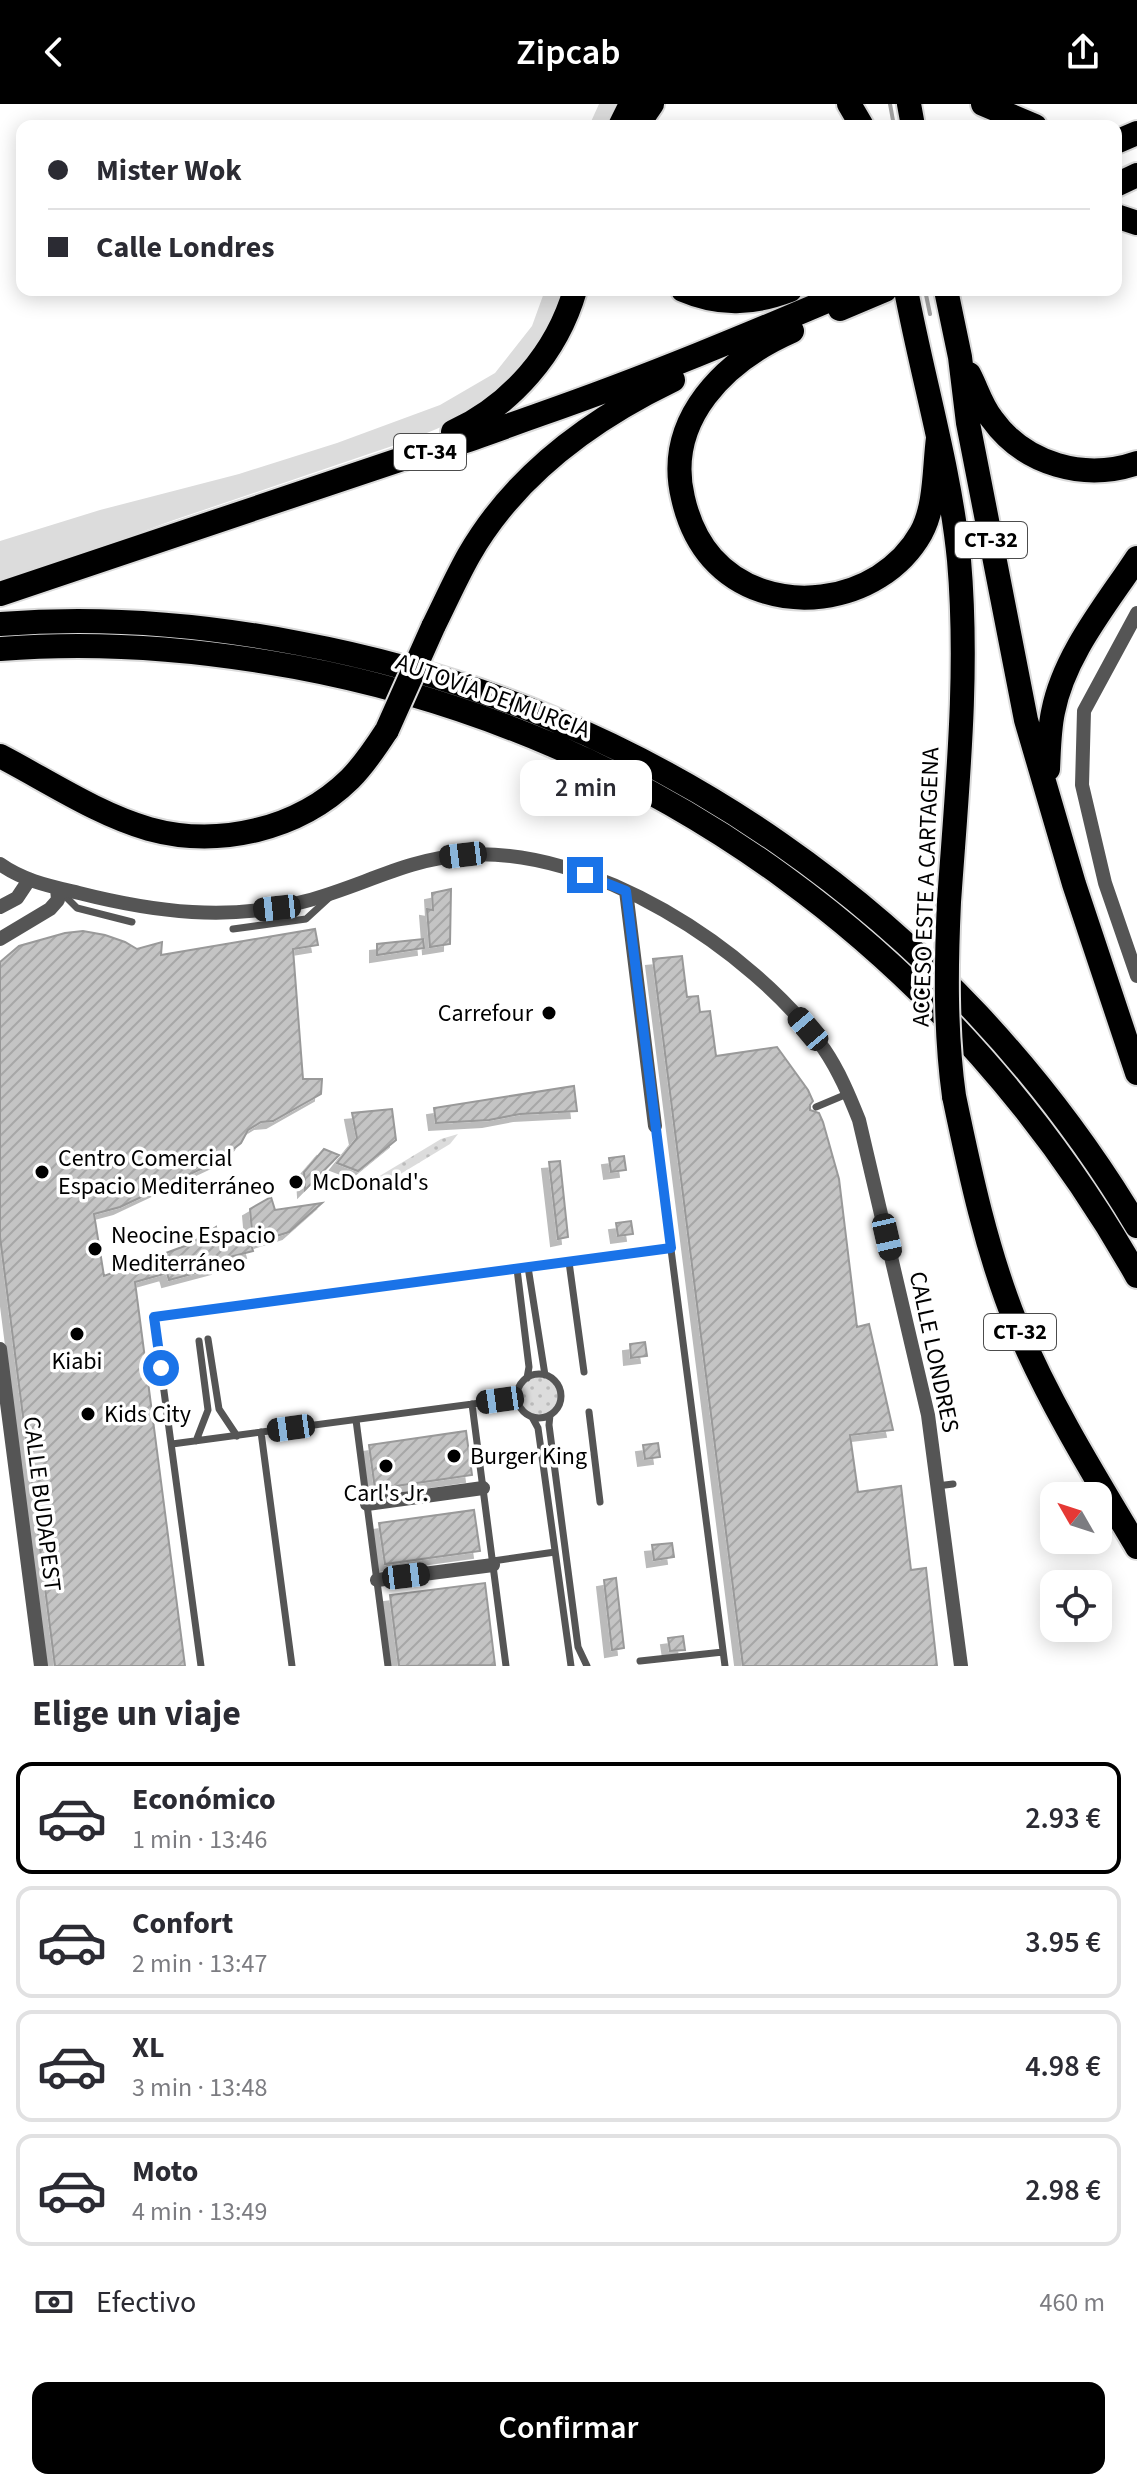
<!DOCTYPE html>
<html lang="es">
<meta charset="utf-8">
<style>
:root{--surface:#fff;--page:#f2f2f3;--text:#2b2b33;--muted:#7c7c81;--line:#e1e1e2;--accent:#000}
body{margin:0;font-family:"Source Sans 3",sans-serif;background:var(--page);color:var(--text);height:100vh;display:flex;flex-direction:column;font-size:30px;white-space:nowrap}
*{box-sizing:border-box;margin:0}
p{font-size:26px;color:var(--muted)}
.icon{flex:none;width:44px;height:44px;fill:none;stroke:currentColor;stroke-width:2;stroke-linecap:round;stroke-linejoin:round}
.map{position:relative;height:1562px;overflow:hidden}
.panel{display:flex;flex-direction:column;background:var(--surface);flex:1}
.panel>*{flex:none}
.guide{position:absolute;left:16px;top:16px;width:1106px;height:176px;border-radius:16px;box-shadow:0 4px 20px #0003;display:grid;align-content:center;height:176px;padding:0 32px;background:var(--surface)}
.needle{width:52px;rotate:309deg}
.buttons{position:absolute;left:1040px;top:1378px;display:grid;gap:16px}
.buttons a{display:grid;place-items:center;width:72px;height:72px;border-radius:16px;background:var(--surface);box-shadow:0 4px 20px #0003;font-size:40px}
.end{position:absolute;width:36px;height:36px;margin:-18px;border:10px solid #1a73e8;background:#fff;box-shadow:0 0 0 4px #fff}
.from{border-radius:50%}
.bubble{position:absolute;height:56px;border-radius:16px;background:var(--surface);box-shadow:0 4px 20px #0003;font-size:26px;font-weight:600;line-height:56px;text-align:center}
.car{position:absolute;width:24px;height:48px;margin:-24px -12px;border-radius:10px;box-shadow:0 0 6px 2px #0007;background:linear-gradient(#222 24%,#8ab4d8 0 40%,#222 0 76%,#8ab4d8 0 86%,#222 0)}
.guide b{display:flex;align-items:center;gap:28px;height:76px;font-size:30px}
.guide b+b{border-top:2px solid var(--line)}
.guide i{width:20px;height:20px;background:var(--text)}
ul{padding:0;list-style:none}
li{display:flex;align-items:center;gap:24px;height:112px;margin:0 16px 12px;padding:0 16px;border:4px solid var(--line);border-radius:16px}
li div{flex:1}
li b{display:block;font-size:30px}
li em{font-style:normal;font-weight:600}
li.on{border-color:var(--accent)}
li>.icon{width:72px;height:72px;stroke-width:1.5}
h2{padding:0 32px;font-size:36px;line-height:96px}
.pay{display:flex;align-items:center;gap:20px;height:88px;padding:0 32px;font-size:30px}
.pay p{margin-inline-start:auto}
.action{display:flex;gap:16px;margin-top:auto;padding:16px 32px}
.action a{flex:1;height:92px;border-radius:16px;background:var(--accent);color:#fff;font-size:32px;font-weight:600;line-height:92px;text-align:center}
header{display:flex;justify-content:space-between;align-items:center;height:104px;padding:0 32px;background:var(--accent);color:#fff;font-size:36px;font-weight:600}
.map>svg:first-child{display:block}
</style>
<header><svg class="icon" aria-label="back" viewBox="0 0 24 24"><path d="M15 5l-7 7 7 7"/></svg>Zipcab<svg class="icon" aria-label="share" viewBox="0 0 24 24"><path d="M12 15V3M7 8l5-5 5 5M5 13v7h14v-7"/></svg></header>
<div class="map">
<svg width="1137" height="1562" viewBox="0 0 1137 1562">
<defs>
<pattern id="park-dots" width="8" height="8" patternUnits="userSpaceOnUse" patternTransform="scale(2)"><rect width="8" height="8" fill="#dcdcdc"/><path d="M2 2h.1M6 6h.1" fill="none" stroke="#bbb" stroke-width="1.8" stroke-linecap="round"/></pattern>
<pattern id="building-hatch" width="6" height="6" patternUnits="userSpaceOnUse" patternTransform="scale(2)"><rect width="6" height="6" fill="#c4c4c4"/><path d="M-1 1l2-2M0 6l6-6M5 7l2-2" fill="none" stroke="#a7a7a7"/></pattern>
<filter id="shadow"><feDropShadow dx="-7" dy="7" stdDeviation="0" flood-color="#0004"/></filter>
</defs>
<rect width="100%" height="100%" fill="#fff"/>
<!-- grass -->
<path fill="#dcdcdc" d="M599 0H619L609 22H589Z
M545 186H564L549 225 527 257 496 292 458 316 410 336 174 416 0 480V437L100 406 239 370 337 339 440 301 495 269 532 222Z"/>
<!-- park -->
<path fill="url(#park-dots)" d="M458 1030 450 1040 379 1083 373 1076 441 1035Z
M517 1292a22 22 0 1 1 44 0a22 22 0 1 1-44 0Z"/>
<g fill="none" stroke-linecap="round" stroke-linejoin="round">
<!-- stream -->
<path stroke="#a3a3a3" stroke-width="4" d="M890 0 894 22
M925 186 930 210"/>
</g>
<!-- building -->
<path fill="url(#building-hatch)" stroke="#999" stroke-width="2" filter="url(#shadow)" d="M451 785 450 840 430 843 427 805 433 806 432 789Z
M315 825 318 841 293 845 303 975H322L321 990 273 1017 261 1018 248 1026 241 1039 218 1057 120 1103 94 1110 104 1172 190 1140 216 1123 218 1136 252 1127 250 1105 271 1093 275 1106 322 1099 289 1128 251 1140 253 1147 218 1156V1163L169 1176 167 1169 135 1178 185 1562H55L0 1133V858L19 842 65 829 83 827 105 831 125 838 137 845 162 838 161 851Z
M423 835 424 844 377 851V840Z
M682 852 687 893 698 892 700 908 710 907 716 952 777 943 808 986 813 997 810 1001V1006L819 1009 823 1018 839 1075 857 1223 869 1220 893 1326 850 1331 858 1388 901 1382 911 1466 926 1464 937 1562H743L653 855Z
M574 982 577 1007 520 1010 489 1016 436 1019 434 1004Z
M392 1005 396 1036 358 1067 337 1059 357 1034 352 1009Z
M324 1045 339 1051 305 1086 304 1068Z
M624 1052 626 1066 611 1068 609 1054Z
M560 1057 568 1133 558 1135 549 1058Z
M631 1117 633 1130 618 1132 616 1119Z
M645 1238 647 1252 631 1254 630 1240Z
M466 1327 472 1371 375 1385 369 1341Z
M658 1339 660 1353 645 1355 643 1341Z
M474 1406 480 1447 385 1460 379 1419Z
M672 1439 674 1453 654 1456 652 1441Z
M616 1474 624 1544 612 1546 604 1476Z
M485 1479 495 1561 399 1562 390 1491Z
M683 1532 685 1546 670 1547 668 1534Z"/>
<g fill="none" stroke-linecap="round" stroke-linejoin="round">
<defs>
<path id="highway" d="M849 0 862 22
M909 0 913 22
M983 0 1035 22
M620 22 631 0
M637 22 652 0
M1116 38 1137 29
M1116 81 1137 71
M1116 112 1137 119
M683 186C720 202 753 200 790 186
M906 186C923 276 950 365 959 456 969 570 957 684 949 798
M946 186 960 253 968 319 1026 616 1074 780 1137 969
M840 205 885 186
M792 227C726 256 664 315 683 394 688 416 697 437 712 454 768 517 880 502 921 429 936 402 934 364 938 334
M969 270C977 285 981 301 992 315 1025 361 1085 377 1137 359
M453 328C511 301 557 249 575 186
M0 490 408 353C454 343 498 325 541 310 647 273 750 230 853 186
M0 520C99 512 200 520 298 539 649 604 953 815 1137 1122
M433 523C445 499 456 474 469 451 515 371 592 315 673 276
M0 545C98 537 198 545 295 563 656 630 957 853 1137 1172
M0 652C48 677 97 710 149 725 218 744 298 726 350 675 364 661 376 643 387 626
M1048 665C1049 646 1049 627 1053 608 1064 551 1106 501 1137 454
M954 992C970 1069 987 1149 1017 1222 1050 1300 1094 1371 1137 1443"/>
</defs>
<!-- highway casing -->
<use href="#highway" stroke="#dbdbdb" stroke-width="28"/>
<!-- lane -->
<path stroke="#555" stroke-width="7" d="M62 789 77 804 132 818
M233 825 306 815 330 793
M816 1003 847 990
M655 1022 725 1562
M569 1158 584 1268
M528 1163 545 1271
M517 1165 529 1263 527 1274
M208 1235 219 1305 237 1332
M517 1292a22 22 0 1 1 44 0a22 22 0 1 1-44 0Z
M472 1300 506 1562
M589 1308 600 1398
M550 1311 549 1321 578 1543 587 1562
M532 1313 538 1324 571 1562
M356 1316 388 1562
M261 1328 292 1562
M196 1337 208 1306 199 1237
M172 1340 517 1294
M937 1382 953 1380
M493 1457 555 1448
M640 1557 723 1548
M201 1562 154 1213 671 1144"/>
<!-- street -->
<path stroke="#555" stroke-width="14" d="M1137 509 1084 607 1082 681 1105 779 1137 872
M0 760C24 777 50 782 79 789 154 808 230 818 306 797 360 783 407 755 463 751 591 741 751 844 824 945 839 967 849 991 859 1016L928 1311 961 1562
M626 787 655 1022
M0 803 17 794 29 776
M0 835 50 805 58 796 57 784
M0 1245 41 1562
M367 1400 483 1384
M377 1476 493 1461"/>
<!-- highway -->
<use href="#highway" stroke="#000" stroke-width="24"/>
<defs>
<path id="highway-bridge" d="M387 626 433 523
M949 798C946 863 945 927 954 992"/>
</defs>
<!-- highway-bridge casing -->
<use href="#highway-bridge" stroke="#dbdbdb" stroke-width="28" stroke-linecap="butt"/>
<!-- highway-bridge -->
<use href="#highway-bridge" stroke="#000" stroke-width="24"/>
</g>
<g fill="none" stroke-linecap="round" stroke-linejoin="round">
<!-- route -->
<path stroke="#1a73e8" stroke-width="10" d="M161 1264 154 1213 671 1144 626 787 585 771"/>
</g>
<!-- markers -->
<g fill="#000" stroke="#fff" stroke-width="3">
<circle cx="549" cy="909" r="8"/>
<circle cx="42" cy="1068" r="8"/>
<circle cx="296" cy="1078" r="8"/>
<circle cx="95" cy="1145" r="8"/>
<circle cx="77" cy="1230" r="8"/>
<circle cx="88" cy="1310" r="8"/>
<circle cx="454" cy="1352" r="8"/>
<circle cx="386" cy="1362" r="8"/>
</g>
<g text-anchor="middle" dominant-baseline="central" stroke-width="7" stroke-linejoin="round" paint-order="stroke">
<!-- shield labels -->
<g fill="#fff" stroke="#4c4c4c" stroke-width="2">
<rect x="394" y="330" width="72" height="36" rx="6"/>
<rect x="955" y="418" width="72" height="36" rx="6"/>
<rect x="984" y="1210" width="72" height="36" rx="6"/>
</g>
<g font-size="22" font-weight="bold" fill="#000">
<text x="430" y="348">CT-34</text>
<text x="991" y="436">CT-32</text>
<text x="1020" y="1228">CT-32</text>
</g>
<!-- street labels -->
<g font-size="24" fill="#000" stroke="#fff">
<text transform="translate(493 592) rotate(20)">AUTOVÍA DE MURCIA</text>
<text transform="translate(926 783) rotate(-88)">ACCESO ESTE A CARTAGENA</text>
<text transform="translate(934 1248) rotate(78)">CALLE LONDRES</text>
<text transform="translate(42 1400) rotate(83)">CALLE BUDAPEST</text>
</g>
<!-- poi labels -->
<g font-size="24" fill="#000" stroke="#fff" text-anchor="start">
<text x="533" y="909" text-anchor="end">Carrefour</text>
<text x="58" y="1054">Centro Comercial<tspan x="58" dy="28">Espacio Mediterráneo</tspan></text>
<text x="312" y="1078">McDonald's</text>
<text x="111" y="1131">Neocine Espacio<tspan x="111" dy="28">Mediterráneo</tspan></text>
<text x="77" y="1257" text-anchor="middle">Kiabi</text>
<text x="104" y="1310">Kids City</text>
<text x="470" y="1352">Burger King</text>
<text x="386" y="1389" text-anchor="middle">Carl's Jr.</text>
</g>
</g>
</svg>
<div class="buttons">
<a><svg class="needle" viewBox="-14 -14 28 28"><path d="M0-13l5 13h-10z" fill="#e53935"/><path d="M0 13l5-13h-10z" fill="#7c7c81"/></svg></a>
<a><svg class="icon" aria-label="locate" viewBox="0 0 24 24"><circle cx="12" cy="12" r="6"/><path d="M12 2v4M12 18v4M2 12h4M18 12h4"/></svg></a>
</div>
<i class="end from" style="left:161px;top:1264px"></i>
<i class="end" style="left:585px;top:771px"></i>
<div class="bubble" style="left:520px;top:656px;width:132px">2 min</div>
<i class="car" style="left:463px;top:751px;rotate:263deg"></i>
<i class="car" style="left:277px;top:804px;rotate:264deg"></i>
<i class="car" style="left:808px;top:925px;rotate:320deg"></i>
<i class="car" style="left:887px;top:1133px;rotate:167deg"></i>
<i class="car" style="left:500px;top:1296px;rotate:262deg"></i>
<i class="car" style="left:291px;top:1324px;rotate:262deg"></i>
<i class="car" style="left:406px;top:1472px;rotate:83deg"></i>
<div class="guide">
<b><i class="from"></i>Mister Wok</b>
<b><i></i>Calle Londres</b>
</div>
</div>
<section class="panel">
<h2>Elige un viaje</h2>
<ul>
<li class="on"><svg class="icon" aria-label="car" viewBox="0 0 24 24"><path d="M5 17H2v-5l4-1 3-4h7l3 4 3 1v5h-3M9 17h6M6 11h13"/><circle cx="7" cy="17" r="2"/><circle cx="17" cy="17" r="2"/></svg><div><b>Económico</b><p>1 min · 13:46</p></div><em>2.93 €</em></li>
<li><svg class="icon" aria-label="car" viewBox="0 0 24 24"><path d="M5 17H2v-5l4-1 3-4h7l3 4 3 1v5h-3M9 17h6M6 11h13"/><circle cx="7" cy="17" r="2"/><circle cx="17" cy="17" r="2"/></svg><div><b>Confort</b><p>2 min · 13:47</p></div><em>3.95 €</em></li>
<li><svg class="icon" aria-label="car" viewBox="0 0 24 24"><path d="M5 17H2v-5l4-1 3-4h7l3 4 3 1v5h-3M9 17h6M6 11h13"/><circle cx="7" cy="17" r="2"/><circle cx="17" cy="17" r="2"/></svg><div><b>XL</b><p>3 min · 13:48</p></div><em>4.98 €</em></li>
<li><svg class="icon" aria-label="car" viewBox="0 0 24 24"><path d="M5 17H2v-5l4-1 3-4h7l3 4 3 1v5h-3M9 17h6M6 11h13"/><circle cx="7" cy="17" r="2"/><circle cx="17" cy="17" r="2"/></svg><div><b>Moto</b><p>4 min · 13:49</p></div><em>2.98 €</em></li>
</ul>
<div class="pay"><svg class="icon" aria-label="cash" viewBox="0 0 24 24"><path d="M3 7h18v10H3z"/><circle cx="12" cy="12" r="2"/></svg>Efectivo<p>460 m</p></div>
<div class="action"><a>Confirmar</a></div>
</section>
